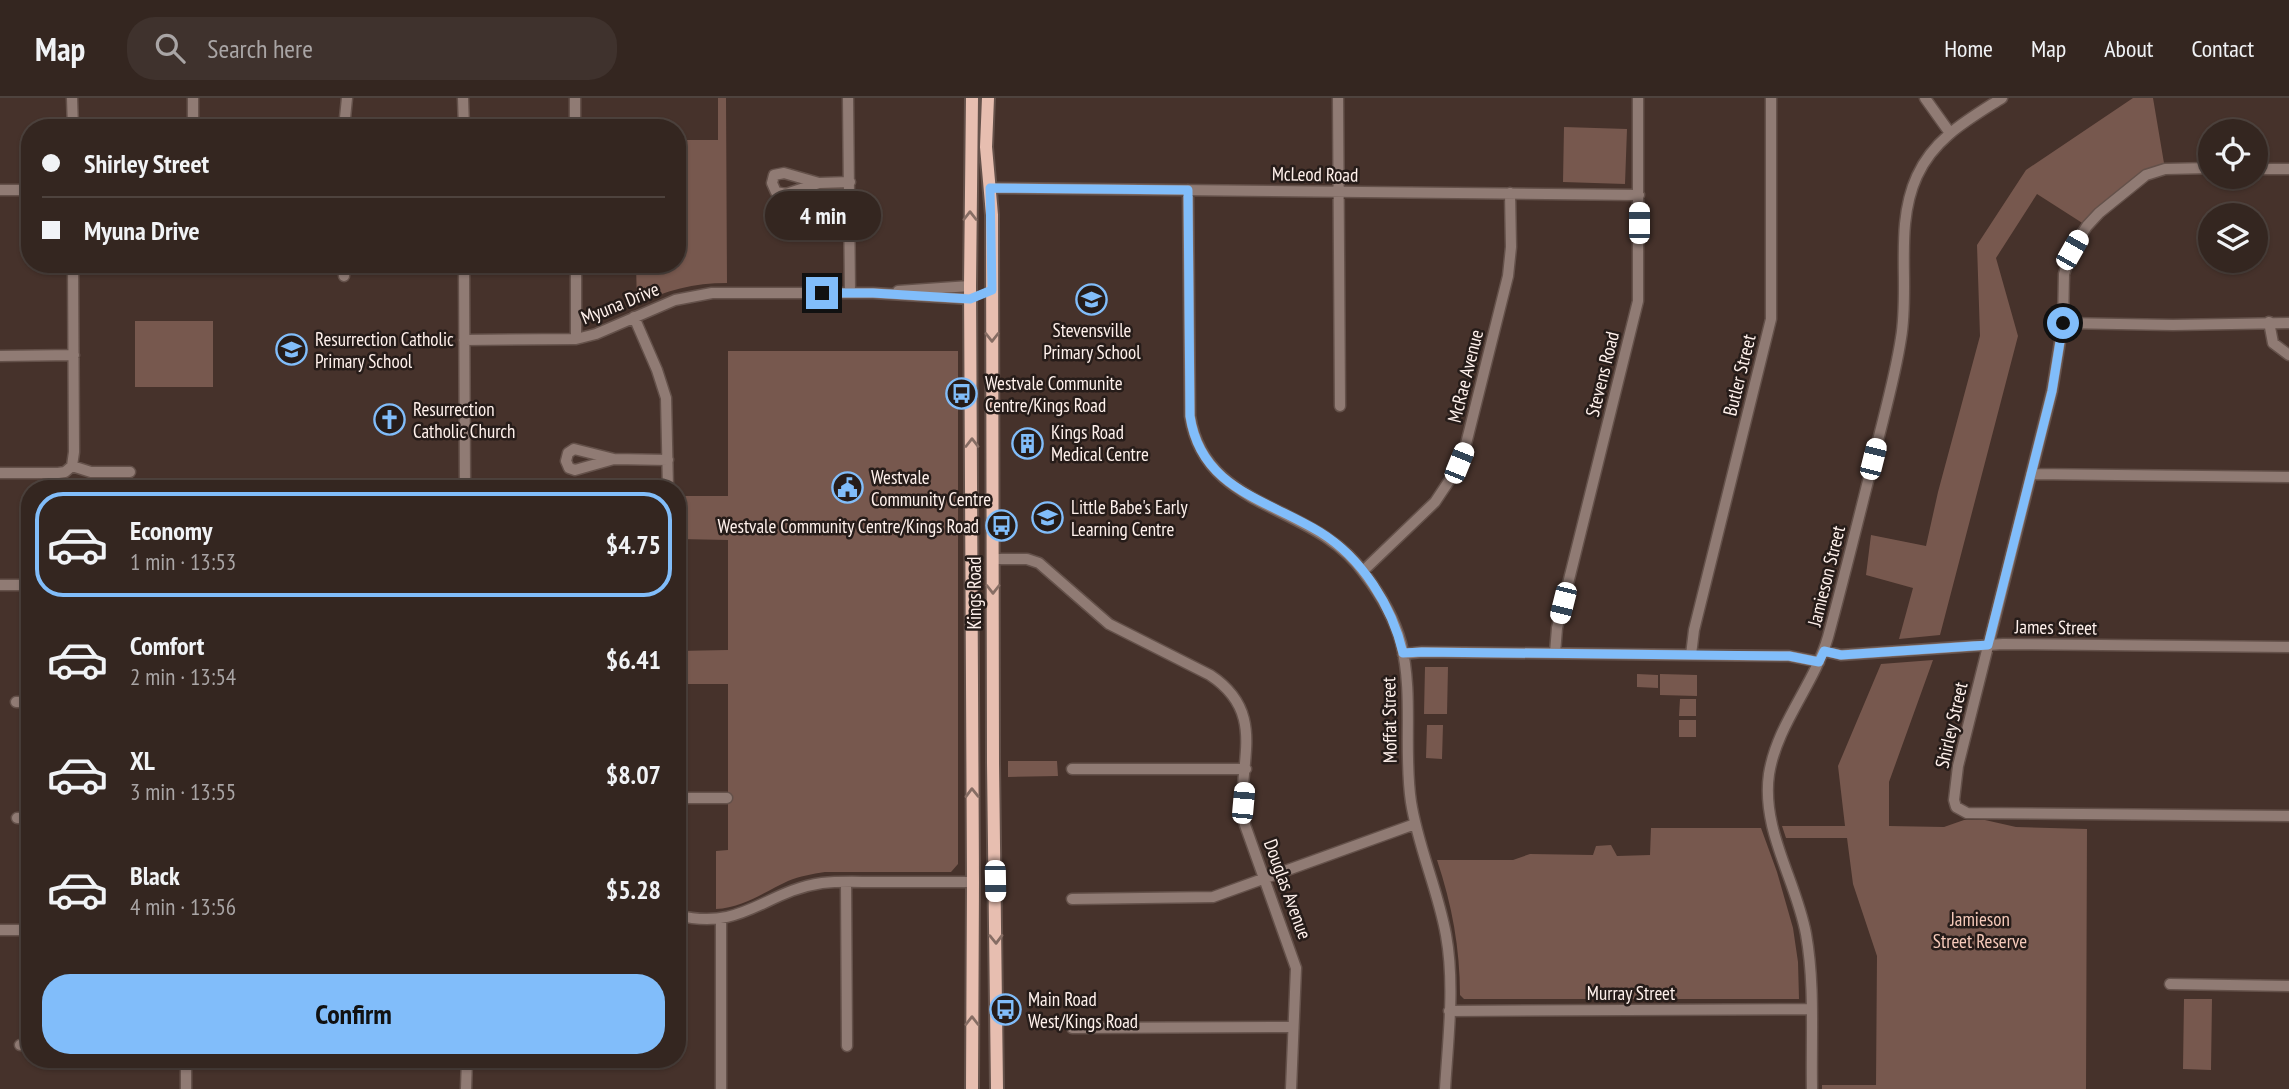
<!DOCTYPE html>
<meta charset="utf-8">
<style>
:root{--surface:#342620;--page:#3f322d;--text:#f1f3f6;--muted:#a9a5a5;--line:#4e433e;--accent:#81bdfa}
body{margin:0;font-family:"PT Sans Narrow",sans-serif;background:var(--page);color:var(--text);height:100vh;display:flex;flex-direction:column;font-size:26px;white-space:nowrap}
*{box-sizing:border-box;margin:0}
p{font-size:23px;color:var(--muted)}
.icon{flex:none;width:38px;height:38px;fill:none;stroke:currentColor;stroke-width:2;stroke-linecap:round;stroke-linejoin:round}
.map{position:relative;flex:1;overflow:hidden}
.drawer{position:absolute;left:21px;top:382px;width:665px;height:588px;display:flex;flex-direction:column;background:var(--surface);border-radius:28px;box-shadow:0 2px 5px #0004,0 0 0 2px var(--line)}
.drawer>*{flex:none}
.guide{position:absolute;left:21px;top:21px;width:665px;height:154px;border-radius:28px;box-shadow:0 2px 5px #0004,0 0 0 2px var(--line);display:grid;align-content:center;height:154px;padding:0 21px;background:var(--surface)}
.fabs{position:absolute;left:2198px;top:21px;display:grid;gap:14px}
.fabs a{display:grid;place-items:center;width:70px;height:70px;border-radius:50%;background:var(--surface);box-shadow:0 2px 5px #0004,0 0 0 2px var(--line);font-size:35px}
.end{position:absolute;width:32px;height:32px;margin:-16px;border:9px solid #81bdfa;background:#111;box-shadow:0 0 0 4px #111}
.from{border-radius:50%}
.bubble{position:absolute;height:49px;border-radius:24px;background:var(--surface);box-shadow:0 2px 5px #0004,0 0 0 2px var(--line);font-size:23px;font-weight:800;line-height:49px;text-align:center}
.car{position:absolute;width:21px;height:42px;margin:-21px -10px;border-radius:9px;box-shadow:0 0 5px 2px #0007;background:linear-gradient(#fff 24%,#345 0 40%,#fff 0 76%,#345 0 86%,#fff 0)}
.guide b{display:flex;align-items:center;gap:24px;height:66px;font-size:26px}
.guide b+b{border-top:2px solid var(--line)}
.guide i{width:18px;height:18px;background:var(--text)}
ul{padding:12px 0 0;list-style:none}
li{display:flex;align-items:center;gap:21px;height:105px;margin:0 14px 10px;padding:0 7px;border:4px solid transparent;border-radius:28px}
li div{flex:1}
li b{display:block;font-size:26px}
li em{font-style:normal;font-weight:800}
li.active{border-color:var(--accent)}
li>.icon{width:63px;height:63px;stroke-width:1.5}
.action{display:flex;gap:14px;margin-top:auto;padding:14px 21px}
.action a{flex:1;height:80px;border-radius:28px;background:var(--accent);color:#111;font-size:28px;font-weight:800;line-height:80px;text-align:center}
header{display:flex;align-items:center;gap:42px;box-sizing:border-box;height:98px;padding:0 35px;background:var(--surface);border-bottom:2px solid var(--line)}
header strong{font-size:33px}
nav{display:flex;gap:38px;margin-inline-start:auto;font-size:24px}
.search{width:490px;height:63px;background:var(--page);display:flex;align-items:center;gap:18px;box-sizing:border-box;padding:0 24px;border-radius:28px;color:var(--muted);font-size:26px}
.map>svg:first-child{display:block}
</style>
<header>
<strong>Map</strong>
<div class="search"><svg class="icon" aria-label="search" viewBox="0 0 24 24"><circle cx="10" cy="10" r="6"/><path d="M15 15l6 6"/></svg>Search here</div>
<nav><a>Home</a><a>Map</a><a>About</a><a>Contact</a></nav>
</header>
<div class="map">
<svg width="2289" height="991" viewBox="0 0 2289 991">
<rect width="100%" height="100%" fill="#46322b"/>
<!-- green -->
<path fill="#77584e" d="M718 0H726L727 185C694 185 665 192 637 207L636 166H677V42H718Z
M2133 0H2153L2165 71H2159L2087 128 2037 96 1996 160 2018 238 1940 537 1899 541 1913 490 1866 477 1871 437 1926 448 1938 394 1980 238 1977 147 2026 72Z
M1564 29 1627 31 1625 86 1563 84Z
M135 223H213V289H135Z
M728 253H958V766L951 774H825C812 776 800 778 788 783 764 794 743 810 716 811V753L728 752V586H677V553L728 552V442L679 441V398H728Z
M1933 562 1889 684V728L1944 729 1964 722H1985L2016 729 2087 731 2086 991H1822V987H1876L1877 858 1853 786 1847 740H1786L1782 728H1845L1838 668 1881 566Z
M1425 569H1448L1447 616H1424Z
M1637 576 1658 577V590L1637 589Z
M1660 576 1697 577V598L1660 597Z
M1680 601H1696V618H1679Z
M1679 622H1696V639H1679Z
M1427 627H1443L1442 661 1426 660Z
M1008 663H1057L1058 678 1008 679Z
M1651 730H1761L1777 774 1793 830 1798 864 1799 901H1464L1460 897C1460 850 1452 807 1437 762H1513L1530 756 1593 757 1596 748 1611 747 1617 758 1650 757Z
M2184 901H2212L2211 972 2183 971Z"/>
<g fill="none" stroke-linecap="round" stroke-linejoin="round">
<defs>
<path id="minor" d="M72 0 73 30
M193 0V30
M463 0 464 30
M575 0V30
M848 0 850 195
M1338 0 1340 308
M1925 0 1950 35
M344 30 347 0
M2210 70 2165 71 2146 77 2099 115 2087 128 2072 151 2064 176 2063 225 2052 293 1958 668 1954 702 1956 709 1967 715 2289 718
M2256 71H2289
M819 85 786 96 776 94 772 85 774 77 784 75 819 85 850 84
M990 90 1639 97
M0 92H30
M1188 92 1190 318C1205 414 1314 404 1364 475 1380 496 1394 519 1401 545 1414 597 1403 651 1411 704 1418 749 1438 792 1446 837 1455 887 1448 941 1445 991
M464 166 465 390
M576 166V241
M344 178V166
M898 193 970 188
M634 219 657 272 666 300 668 390
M2269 224 2273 245 2289 257
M2063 225 2173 227 2289 225
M464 242 576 241 596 236 675 202 712 195H873L970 201
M0 258 74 257
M614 361 574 351 568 355 566 363 569 370 575 372 614 361 668 362
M72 368 74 354 73 166
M0 375H58L65 374 72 368 91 374H130
M2031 376 2289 379
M993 461H1027L1039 465 1109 526 1210 577C1272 618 1233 670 1245 727L1296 870 1291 991
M1363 473 1435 404 1453 377 1465 350 1508 178 1511 149 1510 95
M0 487H30
M1824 553 1841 557 2003 546 2289 549
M1555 555 1557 530 1638 203V0
M1403 556 1422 554 1789 558 1819 564
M1691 557 1694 532 1771 221V0
M16 604H30
M1072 671H1246
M677 700H727
M17 720H30
M846 784 847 948
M1072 801 1213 799 1415 726
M677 817C742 834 765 793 822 785 839 783 858 784 876 784 908 784 941 784 973 784
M721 821V991
M0 832H30
M2170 886 2289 888
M1449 913 1812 911
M1072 930 1293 929
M20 947H30
M186 961V991
M466 991 467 961
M1812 991C1811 939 1815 887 1806 836 1796 782 1761 732 1769 676 1777 626 1814 587 1828 539 1844 480 1859 419 1874 359 1883 320 1895 280 1901 240 1910 187 1894 128 1917 78 1934 40 1969 21 2002 0"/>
<path id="major" d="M972 0 970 188 973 784 972 991
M988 0 986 49 992 117 993 665 997 991"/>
</defs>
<!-- minor casing -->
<use href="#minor" stroke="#64514a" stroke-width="13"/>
<!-- major casing -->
<use href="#major" stroke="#64514a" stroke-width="16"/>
<!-- minor -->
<use href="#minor" stroke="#907b74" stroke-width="10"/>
<!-- major -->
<use href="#major" stroke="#e7beb0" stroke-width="12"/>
</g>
<!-- one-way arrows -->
<defs><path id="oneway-chevron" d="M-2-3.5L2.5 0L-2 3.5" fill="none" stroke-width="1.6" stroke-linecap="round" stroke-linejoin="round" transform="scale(1.75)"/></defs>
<g stroke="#866d64">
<use href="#oneway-chevron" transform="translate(970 118) rotate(-90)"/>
<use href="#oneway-chevron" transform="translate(992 239) rotate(90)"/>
<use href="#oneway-chevron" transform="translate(972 345) rotate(-90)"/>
<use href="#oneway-chevron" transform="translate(993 491) rotate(90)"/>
<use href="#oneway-chevron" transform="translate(972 695) rotate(-91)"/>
<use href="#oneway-chevron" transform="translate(996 841) rotate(89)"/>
<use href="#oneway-chevron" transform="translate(972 923) rotate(-90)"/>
</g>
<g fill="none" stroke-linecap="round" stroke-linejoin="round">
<!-- route -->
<path stroke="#81bdfa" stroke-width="9" d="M822 195H873L970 201 992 192 990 90 1188 92 1190 318C1201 391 1266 401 1320 434 1362 460 1392 508 1403 555L1422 554 1789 558 1819 564 1824 553 1841 557 1988 547 2052 293 2063 225"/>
</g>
<!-- icons -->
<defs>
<symbol id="school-ring" viewBox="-11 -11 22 22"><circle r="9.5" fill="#261c19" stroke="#81bdfa" stroke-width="1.5"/><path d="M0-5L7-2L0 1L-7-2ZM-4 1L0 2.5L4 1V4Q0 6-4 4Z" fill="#81bdfa"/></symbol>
<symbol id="bus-ring" viewBox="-11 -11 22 22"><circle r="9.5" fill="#261c19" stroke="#81bdfa" stroke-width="1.5"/><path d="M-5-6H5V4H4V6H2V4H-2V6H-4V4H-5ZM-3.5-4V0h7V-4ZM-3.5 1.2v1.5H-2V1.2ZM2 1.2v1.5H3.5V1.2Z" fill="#81bdfa"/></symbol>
<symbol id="church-ring" viewBox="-11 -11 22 22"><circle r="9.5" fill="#261c19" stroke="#81bdfa" stroke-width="1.5"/><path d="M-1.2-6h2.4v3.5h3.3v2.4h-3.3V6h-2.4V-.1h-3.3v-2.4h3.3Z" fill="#81bdfa"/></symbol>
<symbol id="building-ring" viewBox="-11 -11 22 22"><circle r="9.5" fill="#261c19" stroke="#81bdfa" stroke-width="1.5"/><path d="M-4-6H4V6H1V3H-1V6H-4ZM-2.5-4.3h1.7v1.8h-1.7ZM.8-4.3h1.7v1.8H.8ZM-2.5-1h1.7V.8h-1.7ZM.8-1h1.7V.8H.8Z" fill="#81bdfa"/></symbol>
<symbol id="civic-ring" viewBox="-11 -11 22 22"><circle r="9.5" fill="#261c19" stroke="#81bdfa" stroke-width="1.5"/><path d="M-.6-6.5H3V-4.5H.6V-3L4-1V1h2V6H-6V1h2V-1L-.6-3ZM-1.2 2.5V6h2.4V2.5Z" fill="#81bdfa"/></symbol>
</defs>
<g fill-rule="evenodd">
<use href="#school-ring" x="1074" y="184" width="35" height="35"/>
<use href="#school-ring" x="274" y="234" width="35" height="35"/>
<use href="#bus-ring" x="944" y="278" width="35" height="35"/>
<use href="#church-ring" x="372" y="304" width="35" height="35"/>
<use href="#building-ring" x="1010" y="328" width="35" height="35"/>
<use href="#civic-ring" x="830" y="372" width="35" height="35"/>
<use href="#school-ring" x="1030" y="402" width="35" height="35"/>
<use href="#bus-ring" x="984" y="410" width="35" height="35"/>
<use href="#bus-ring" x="988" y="894" width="35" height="35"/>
</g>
<g text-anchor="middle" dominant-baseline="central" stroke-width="5" stroke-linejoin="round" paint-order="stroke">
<!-- street labels -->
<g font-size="19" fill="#fff1ec" stroke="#261c19">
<text transform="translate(1315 76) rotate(1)">McLeod Road</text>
<text transform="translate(620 205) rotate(-22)">Myuna Drive</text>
<text transform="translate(1602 276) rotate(-76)">Stevens Road</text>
<text transform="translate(1739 277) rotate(-76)">Butler Street</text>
<text transform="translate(1465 278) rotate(-76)">McRae Avenue</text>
<text transform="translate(1826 478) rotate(-76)">Jamieson Street</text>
<text transform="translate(974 495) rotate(-90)">Kings Road</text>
<text transform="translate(2056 529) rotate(1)">James Street</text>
<text transform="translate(1389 622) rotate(-91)">Moffat Street</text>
<text transform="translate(1951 627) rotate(-77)">Shirley Street</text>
<text transform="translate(1288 791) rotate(70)">Douglas Avenue</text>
<text x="1631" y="895">Murray Street</text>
</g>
<!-- poi labels -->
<g font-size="19" fill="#fff1ec" stroke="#261c19" text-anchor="start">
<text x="1092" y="232" text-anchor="middle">Stevensville<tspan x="1092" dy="22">Primary School</tspan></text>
<text x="315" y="241">Resurrection Catholic<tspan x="315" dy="22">Primary School</tspan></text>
<text x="985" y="285">Westvale Communite<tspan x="985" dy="22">Centre/Kings Road</tspan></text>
<text x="413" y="311">Resurrection<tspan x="413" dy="22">Catholic Church</tspan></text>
<text x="1051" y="334">Kings Road<tspan x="1051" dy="22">Medical Centre</tspan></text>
<text x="871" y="379">Westvale<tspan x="871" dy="22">Community Centre</tspan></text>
<text x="1071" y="409">Little Babe's Early<tspan x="1071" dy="22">Learning Centre</tspan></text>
<text x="979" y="428" text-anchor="end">Westvale Community Centre/Kings Road</text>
<text x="1028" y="901">Main Road<tspan x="1028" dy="22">West/Kings Road</tspan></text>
</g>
<!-- park labels -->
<g font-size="19" fill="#f7cbbb" stroke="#261c19">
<text x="1980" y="821">Jamieson<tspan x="1980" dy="22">Street Reserve</tspan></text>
</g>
</g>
</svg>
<div class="fabs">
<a><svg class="icon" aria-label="locate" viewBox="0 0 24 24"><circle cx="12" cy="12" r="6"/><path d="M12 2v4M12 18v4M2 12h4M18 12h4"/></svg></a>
<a><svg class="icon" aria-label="layers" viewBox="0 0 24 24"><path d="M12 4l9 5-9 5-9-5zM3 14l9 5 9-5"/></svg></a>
</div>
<i class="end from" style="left:2063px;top:225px"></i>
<i class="end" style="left:822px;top:195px"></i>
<div class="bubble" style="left:765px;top:93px;width:116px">4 min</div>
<i class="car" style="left:1639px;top:125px;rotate:0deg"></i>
<i class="car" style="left:2072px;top:152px;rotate:30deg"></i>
<i class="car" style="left:1873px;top:361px;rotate:14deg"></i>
<i class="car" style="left:1459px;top:365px;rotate:22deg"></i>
<i class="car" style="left:1563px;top:505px;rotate:194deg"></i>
<i class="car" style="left:1243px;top:705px;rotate:5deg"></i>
<i class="car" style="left:995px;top:783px;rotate:179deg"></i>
<div class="guide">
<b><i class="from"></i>Shirley Street</b>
<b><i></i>Myuna Drive</b>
</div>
<section class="drawer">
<ul>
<li class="active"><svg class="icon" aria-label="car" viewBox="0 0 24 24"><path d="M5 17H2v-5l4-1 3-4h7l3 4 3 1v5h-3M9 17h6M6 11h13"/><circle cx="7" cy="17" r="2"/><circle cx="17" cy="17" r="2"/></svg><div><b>Economy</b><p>1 min · 13:53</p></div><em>$4.75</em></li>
<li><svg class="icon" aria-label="car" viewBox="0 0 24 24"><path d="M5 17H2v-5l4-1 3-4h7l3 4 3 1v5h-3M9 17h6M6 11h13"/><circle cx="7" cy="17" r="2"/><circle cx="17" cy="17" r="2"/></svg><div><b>Comfort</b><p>2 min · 13:54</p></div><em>$6.41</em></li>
<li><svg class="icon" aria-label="car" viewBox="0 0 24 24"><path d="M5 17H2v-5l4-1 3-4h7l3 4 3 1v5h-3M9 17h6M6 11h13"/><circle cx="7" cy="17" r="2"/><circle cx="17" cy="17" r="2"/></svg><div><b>XL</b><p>3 min · 13:55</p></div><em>$8.07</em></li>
<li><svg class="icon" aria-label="car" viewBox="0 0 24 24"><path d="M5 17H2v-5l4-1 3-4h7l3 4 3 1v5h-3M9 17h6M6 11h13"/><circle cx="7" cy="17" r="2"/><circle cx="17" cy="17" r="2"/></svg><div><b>Black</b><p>4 min · 13:56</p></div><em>$5.28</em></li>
</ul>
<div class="action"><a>Confirm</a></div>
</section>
</div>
